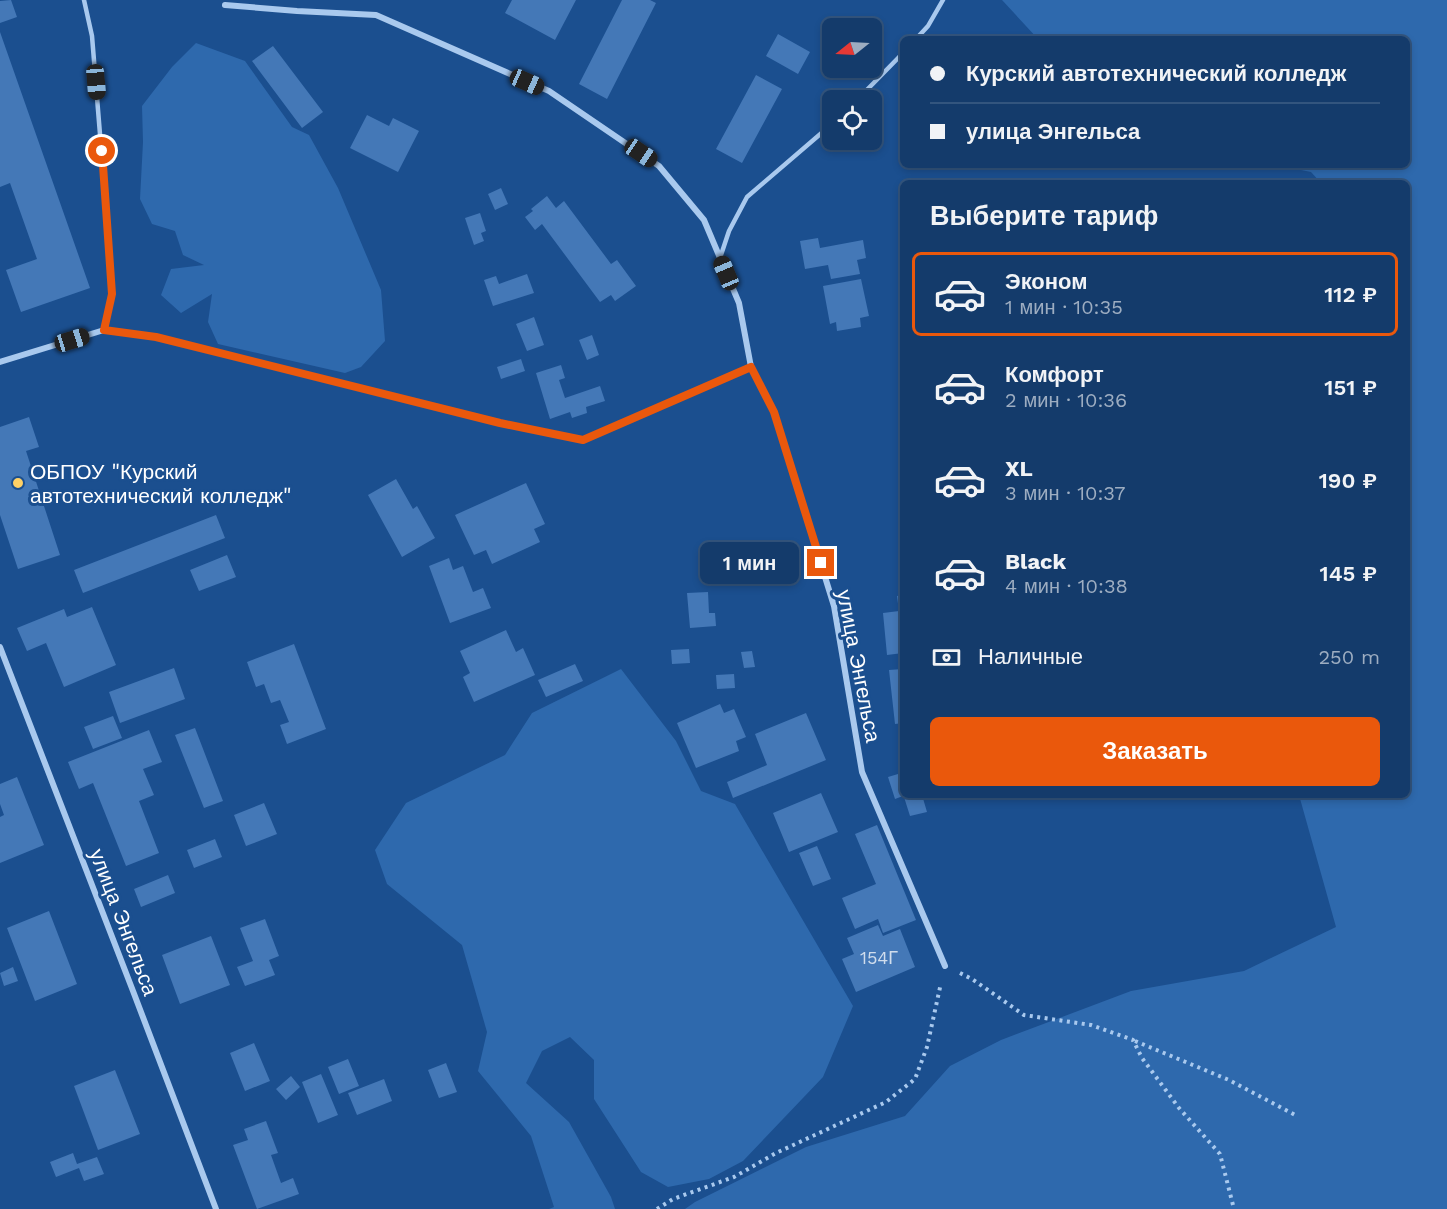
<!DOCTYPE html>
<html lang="ru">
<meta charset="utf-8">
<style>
:root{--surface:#143b6b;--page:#1d4271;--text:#f1f3f6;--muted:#9dadc1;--line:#33557e;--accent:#ea580c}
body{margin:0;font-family:"Work Sans",sans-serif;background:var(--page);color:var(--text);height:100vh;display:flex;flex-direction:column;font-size:22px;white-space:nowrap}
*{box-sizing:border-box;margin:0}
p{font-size:20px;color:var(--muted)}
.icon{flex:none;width:33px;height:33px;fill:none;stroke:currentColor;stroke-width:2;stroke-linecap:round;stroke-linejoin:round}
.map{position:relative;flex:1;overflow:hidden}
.details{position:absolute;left:900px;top:180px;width:510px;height:618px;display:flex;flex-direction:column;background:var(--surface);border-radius:9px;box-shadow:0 3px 9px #0003,0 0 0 2px var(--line)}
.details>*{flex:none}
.hud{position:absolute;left:900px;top:36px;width:510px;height:132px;border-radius:9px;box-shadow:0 3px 9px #0003,0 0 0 2px var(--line);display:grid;align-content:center;height:132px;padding:0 30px;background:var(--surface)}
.needle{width:39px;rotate:252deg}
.fabs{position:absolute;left:822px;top:18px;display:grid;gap:12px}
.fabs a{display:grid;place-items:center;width:60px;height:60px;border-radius:9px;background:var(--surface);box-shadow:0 3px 9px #0003,0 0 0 2px var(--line);font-size:30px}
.end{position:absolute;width:27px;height:27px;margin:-14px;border:8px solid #ea580c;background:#fff;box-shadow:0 0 0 3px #fff}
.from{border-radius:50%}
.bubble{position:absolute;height:42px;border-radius:9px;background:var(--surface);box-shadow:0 3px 9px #0003,0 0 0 2px var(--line);font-size:20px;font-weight:600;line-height:42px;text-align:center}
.car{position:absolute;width:18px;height:36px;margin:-18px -9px;border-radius:8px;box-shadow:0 0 4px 2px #0007;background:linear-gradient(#222 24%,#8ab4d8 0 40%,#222 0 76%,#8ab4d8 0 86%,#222 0)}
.hud b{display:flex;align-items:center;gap:21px;height:57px;font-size:22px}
.hud b+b{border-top:2px solid var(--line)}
.hud i{width:15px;height:15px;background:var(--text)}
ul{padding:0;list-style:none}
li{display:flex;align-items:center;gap:18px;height:84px;margin:0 12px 9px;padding:0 18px;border:3px solid transparent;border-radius:9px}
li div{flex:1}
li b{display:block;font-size:22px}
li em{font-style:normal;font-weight:600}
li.selected{border-color:var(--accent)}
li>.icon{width:54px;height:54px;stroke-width:1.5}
h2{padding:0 30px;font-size:27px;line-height:72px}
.pay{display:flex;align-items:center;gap:15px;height:66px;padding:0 30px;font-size:22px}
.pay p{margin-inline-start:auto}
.cta{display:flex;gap:12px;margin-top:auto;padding:12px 30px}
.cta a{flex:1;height:69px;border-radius:9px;background:var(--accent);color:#fff;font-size:24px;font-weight:600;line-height:69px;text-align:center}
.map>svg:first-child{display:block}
</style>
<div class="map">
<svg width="1447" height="1209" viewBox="0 0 1447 1209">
<rect width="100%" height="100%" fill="#1b4f8f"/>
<!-- green -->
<path fill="#2e69ad" d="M1002 0H1447V1209H685L695 1202 806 1147 905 1116 950 1066 1001 1040 1131 991 1244 971 1336 927 1299 795H1407V183H1321L1311 172 1281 166 1217 169 1200 165H1407V39H1038Z
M196 43 245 61 292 127 309 135 338 188 381 290 385 341 361 367 345 373 218 344 208 322 212 294 181 313 161 295 171 269 204 265 183 255 175 231 152 224 140 199 143 142 142 106 172 67Z
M621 669 676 741 701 791 735 804 853 1006 823 1077 743 1161 709 1179 668 1187 641 1172 594 1099V1060L570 1037 542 1051 526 1083 569 1122 611 1197 615 1209H549L554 1207 531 1136 478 1071 487 1032 462 945 387 884 375 850 406 803 505 755 532 713Z"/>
<!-- building -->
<path fill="#4478b7" d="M11 0 17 17 0 23V1Z
M512 0H576L555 40 505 13Z
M622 0H650L656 3 607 99 579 84Z
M0 32 90 288 21 312 6 270 37 259 10 183 0 187Z
M778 34 810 52 798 74 766 56Z
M273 46 323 112 302 128 252 61Z
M756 75 782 89 742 163 716 149Z
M367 115 389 126 393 118 419 131 398 172 350 148Z
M501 188 508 204 495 210 488 194Z
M547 196 556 208 564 201 611 264 617 260 636 286 615 301 611 295 600 302 542 224 535 230 525 217 533 211 531 209Z
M480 213 486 231 481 233 484 241 474 245 465 218Z
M818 238 820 248 863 240 866 258 857 260 860 274 831 279 828 265 805 269 800 241Z
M527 274 534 293 493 306 484 280 496 276 499 284Z
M861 279 869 316 860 318 861 327 837 331 836 322 830 324 823 286Z
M534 317 544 345 527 351 516 324Z
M592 335 599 355 587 360 579 340Z
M521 359 525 371 501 379 497 367Z
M561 365 565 378 559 380 565 398 600 386 605 401 586 407 587 413 572 418 570 412 550 419 536 373Z
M29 417 39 447 26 451 60 555 18 569 0 515V427Z
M396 479 413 509 417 506 435 538 402 557 368 495Z
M526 483 545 524 534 529 540 542 492 564 486 550 474 555 455 515Z
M216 515 225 538 83 593 74 570Z
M227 555 236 577 199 591 190 570Z
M449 558 453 570 463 566 473 592 483 588 491 608 450 623 429 566Z
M708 592 709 613H715L716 626 690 628 687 593Z
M903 595V653L887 655 883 613 899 611 897 596Z
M92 607 116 665 64 687 46 643 27 651 17 628 64 609 67 617Z
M506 630 516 652 523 648 535 675 474 702 463 677 470 673 460 651Z
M294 644 326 729 287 744 280 725 289 722 280 700 271 703 264 684 256 687 247 662Z
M689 649 690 663 672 664 671 650Z
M752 651 755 667 744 668 741 652Z
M575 664 583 681 546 697 538 680Z
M174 668 185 699 120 723 109 692Z
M903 669V723L895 724 889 670Z
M734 674 735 688 717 689 716 675Z
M720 704 724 713 734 709 746 737 736 741 739 751 696 768 677 723Z
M806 713 826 760 733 798 727 782 767 765 755 734Z
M113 716 122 738 93 749 84 727Z
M195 728 223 801 204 808 175 735Z
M149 730 162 762 143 769 154 795 139 801 159 853 126 866 93 783 79 789 68 762Z
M898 774 903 796 895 799 888 777Z
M17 777 44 845 0 863V817L4 815 0 804V784Z
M821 793 838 832 789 852 773 813Z
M911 795H922L927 812 910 816 904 797Z
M264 803 277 834 246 846 234 815Z
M877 825 916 920 883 933 878 919 855 929 842 898 876 884 855 834Z
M215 839 222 857 194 868 187 850Z
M817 846 831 879 813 886 799 853Z
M168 875 175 893 141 907 134 889Z
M49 911 77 984 35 1001 7 928Z
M265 919 279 956 269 960 275 975 245 986 237 967 253 961 240 928Z
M878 925 883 936 900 929 915 967 856 992 842 959 854 954 847 938Z
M211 936 230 985 180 1004 162 955Z
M13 967 18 981 4 986 0 973Z
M254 1043 270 1081 245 1091 230 1053Z
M348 1059 359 1086 339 1094 328 1067Z
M446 1063 457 1092 439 1098 428 1070Z
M115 1070 140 1134 98 1150 74 1086Z
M321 1074 338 1115 318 1123 302 1082Z
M291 1076 300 1087 286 1100 276 1089Z
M384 1079 392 1101 357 1115 348 1093Z
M266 1121 278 1153 271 1155 281 1183 293 1178 299 1194 257 1209 233 1145 248 1140 244 1129Z
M73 1153 77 1164 97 1157 104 1174 84 1181 79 1168 56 1177 50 1162Z"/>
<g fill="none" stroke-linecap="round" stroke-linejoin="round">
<!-- path -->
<path stroke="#a9c9ee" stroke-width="4" stroke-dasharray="3 4.5" stroke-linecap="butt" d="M960 973 972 979 1024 1015 1091 1025 1133 1040 1142 1058 1179 1108 1220 1154 1234 1209
M1135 1041 1229 1080 1297 1116
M657 1209 673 1199 734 1177 776 1153 886 1102 915 1079 927 1047 941 983"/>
<!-- service -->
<path stroke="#a9c9ee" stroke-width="4.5" d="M84 0 92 36 113 294 104 330
M916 39 928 26 943 0
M857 100 903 53
M720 258 729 231 747 197 832 124"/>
<!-- minor -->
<path stroke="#a9c9ee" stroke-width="6" d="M225 5 297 11 376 15 549 91 659 166 704 220 739 303 751 367 774 412 834 606 862 772 945 966
M0 362 104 330 156 337 500 423 583 440 751 367
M0 647 133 991 216 1209"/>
</g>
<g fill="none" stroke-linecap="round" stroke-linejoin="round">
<!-- route -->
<path stroke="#ea580c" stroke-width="8" d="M102 151 112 294 104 330 156 337 500 423 583 440 751 367 774 412 821 563"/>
</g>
<!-- markers -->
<circle fill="#ffd166" stroke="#1b4f8f" stroke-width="2" cx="18" cy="483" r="6"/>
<g text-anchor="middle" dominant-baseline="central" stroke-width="6" stroke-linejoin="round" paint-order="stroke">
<!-- number labels -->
<g font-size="18" fill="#d0dded">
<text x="879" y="957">154Г</text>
</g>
<!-- poi labels -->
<g font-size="21" fill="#fff" stroke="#1b4f8f" text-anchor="start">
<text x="30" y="471">ОБПОУ "Курский<tspan x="30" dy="24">автотехнический колледж"</tspan></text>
</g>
<!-- street labels -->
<g font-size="21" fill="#fff" stroke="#1b4f8f">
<text transform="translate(859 666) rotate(79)">улица Энгельса</text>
<text transform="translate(124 922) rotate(69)">улица Энгельса</text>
</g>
</g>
</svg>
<div class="fabs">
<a><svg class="needle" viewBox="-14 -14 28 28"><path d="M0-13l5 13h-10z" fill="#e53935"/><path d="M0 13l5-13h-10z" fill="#9dadc1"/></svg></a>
<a><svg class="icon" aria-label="locate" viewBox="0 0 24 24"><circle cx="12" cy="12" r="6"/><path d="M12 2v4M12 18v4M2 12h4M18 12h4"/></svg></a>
</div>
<i class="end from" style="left:102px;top:151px"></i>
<i class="end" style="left:821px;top:563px"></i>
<div class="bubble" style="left:700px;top:542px;width:99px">1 мин</div>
<i class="car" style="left:96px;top:82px;rotate:175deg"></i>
<i class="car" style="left:527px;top:82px;rotate:114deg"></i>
<i class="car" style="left:641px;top:153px;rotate:124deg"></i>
<i class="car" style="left:726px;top:273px;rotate:337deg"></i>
<i class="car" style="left:72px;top:340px;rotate:73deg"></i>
<div class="hud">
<b><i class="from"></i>Курский автотехнический колледж</b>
<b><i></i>улица Энгельса</b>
</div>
<section class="details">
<h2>Выберите тариф</h2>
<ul>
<li class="selected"><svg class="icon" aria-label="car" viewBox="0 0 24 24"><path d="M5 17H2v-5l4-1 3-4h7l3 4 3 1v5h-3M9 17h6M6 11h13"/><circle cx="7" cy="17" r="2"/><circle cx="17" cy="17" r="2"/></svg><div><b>Эконом</b><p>1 мин · 10:35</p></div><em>112 ₽</em></li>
<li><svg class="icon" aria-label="car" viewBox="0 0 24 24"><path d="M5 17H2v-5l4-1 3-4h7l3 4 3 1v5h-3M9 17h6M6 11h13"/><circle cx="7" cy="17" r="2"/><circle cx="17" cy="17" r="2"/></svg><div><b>Комфорт</b><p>2 мин · 10:36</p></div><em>151 ₽</em></li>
<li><svg class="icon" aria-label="car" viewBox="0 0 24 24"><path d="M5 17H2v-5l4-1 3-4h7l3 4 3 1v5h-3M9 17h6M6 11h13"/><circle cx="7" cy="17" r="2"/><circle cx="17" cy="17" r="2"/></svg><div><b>XL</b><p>3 мин · 10:37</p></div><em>190 ₽</em></li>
<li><svg class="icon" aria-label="car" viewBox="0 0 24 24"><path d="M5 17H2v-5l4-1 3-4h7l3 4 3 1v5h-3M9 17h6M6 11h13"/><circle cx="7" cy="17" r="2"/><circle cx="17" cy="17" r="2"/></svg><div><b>Black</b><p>4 мин · 10:38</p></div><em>145 ₽</em></li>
</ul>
<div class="pay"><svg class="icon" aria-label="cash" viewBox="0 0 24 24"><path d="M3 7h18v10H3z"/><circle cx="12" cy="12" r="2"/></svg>Наличные<p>250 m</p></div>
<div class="cta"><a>Заказать</a></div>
</section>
</div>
